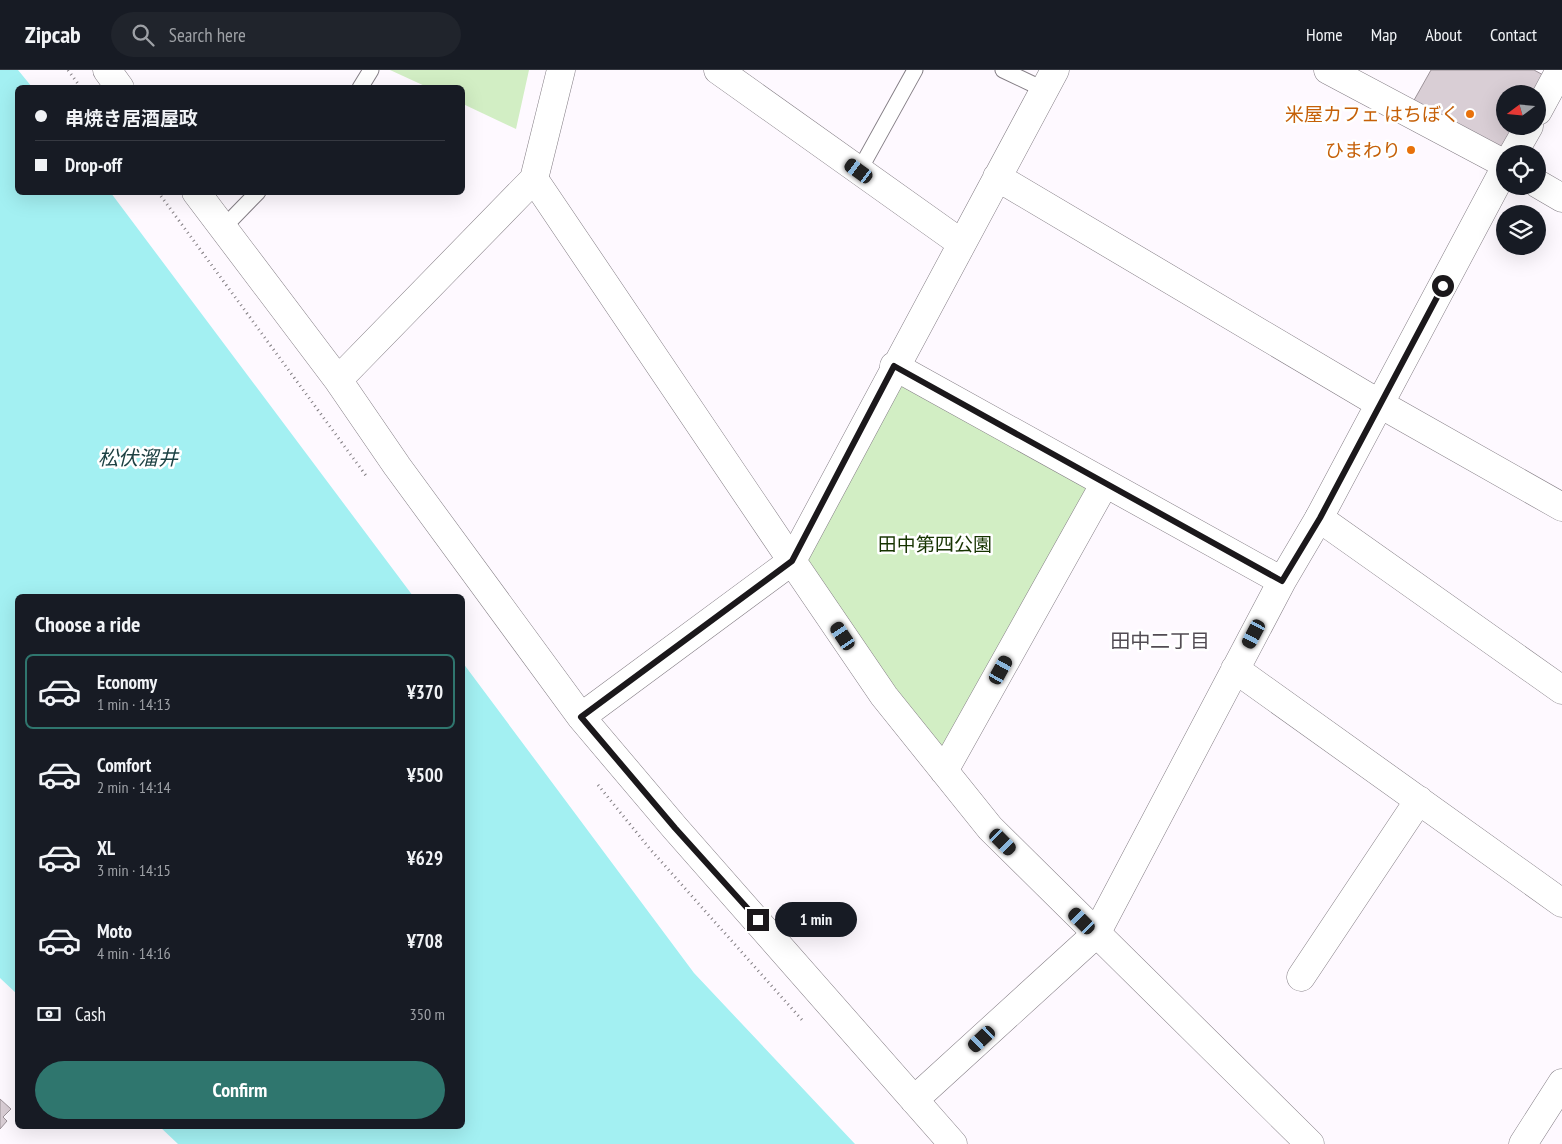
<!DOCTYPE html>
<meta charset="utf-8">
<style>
:root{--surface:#171b24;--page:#20242c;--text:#f1f3f6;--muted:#9ea1a6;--line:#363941;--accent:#2f766e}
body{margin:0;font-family:"PT Sans Narrow","Noto Sans JP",sans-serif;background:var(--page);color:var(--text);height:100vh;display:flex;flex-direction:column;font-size:19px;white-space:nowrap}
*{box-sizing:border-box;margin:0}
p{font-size:16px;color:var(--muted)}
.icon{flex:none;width:28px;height:28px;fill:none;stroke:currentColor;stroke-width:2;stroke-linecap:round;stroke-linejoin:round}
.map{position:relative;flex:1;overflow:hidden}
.panel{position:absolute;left:15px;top:524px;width:450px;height:535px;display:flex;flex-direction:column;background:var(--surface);border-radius:8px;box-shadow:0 5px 20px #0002}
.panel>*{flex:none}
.top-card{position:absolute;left:15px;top:15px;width:450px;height:110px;border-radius:8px;box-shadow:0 5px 20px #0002;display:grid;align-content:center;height:110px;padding:0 20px;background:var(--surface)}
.needle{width:32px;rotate:254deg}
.tools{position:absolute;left:1496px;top:15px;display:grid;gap:10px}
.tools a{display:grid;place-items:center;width:50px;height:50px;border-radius:50%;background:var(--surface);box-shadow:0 5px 20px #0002;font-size:25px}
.end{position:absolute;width:22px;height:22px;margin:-11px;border:6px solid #1b181b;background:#fff;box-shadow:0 0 0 2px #fff}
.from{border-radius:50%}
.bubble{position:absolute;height:35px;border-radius:18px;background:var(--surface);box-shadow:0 5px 20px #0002;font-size:16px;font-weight:800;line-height:35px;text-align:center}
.car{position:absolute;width:15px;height:30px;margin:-15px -8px;border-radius:6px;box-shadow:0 0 4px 1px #0007;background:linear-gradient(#222 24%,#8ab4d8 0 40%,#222 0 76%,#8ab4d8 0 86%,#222 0)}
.top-card b{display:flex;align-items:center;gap:18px;height:48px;font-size:19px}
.top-card b+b{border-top:1px solid var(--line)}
.top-card i{width:12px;height:12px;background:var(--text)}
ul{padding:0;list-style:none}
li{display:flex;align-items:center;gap:15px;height:75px;margin:0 10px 8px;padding:0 10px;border:2px solid transparent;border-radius:8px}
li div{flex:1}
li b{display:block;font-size:19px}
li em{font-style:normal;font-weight:800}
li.current{border-color:var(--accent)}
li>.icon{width:45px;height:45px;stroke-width:1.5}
h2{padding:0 20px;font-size:22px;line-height:60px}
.pay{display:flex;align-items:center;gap:12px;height:55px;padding:0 20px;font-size:19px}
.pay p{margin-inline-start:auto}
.cta{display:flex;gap:10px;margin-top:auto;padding:10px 20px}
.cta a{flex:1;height:58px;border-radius:30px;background:var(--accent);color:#fff;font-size:20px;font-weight:800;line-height:58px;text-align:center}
header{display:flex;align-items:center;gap:30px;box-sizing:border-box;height:70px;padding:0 25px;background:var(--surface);border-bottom:1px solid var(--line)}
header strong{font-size:24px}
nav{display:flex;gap:28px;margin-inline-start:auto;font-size:18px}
.search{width:350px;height:45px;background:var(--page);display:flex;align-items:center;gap:12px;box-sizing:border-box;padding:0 18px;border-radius:28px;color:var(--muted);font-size:19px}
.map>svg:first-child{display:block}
</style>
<header>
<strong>Zipcab</strong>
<div class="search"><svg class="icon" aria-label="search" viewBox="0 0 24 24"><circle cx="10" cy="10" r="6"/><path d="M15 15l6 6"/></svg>Search here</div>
<nav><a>Home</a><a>Map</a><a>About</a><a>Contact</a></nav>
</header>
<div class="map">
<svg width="1562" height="1074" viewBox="0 0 1562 1074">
<rect width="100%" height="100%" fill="#fef9ff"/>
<!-- green -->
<path fill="#d2eec4" d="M390 0H529L516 59 463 34 462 18 427 17Z
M894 296 1105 413 944 701 792 491Z"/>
<!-- water -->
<path fill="#a3f0f2" d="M0 0H18L32 17 18 18V122L111 123 413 526H18L17 924 0 908Z
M463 593 694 903 855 1074H178L159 1056H462Z"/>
<!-- building -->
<path fill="#d9ced5" stroke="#9c9298" d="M1431 0H1534L1545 6 1536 24H1505V56H1518L1504 82 1413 32Z
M0 1029 11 1039 3 1047 7 1051 0 1059Z"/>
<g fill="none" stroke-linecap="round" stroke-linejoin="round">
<defs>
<path id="lane" d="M1003 0 1045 20
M360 18 371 0
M859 101 915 0
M222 159 258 122"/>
<path id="street" d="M107 0 120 18
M718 0 961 173
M1538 41 1560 0
M1513 84 1529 56
M997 107 1380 334 1562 437
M196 122 338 310 397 396 581 647 675 758 953 1074
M894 296 1282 511
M338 310 534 109 561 0
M792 491 884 626 990 758 1310 1074
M1235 599 1562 833
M581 647 792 491 1055 0
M944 701 1105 413
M1301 907 1419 730
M914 1030 1096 864 1282 511 1319 448 1505 98
M1523 1074 1562 1013"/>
<path id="secondary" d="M1328 0 1505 94
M534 109 792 491
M1538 114 1562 128
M1319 448 1562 620"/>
</defs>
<!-- lane casing -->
<use href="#lane" stroke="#847e85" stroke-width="17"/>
<!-- street casing -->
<use href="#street" stroke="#847e85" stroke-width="29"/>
<!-- secondary casing -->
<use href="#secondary" stroke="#847e85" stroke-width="29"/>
<!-- path -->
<path stroke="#827e82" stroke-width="3" stroke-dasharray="1 4" stroke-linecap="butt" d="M68 0 81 18
M158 122 367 407
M598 715 650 779 802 950"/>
<!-- lane -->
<use href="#lane" stroke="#fff" stroke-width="15"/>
<!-- street -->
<use href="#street" stroke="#fff" stroke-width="28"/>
<!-- secondary -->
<use href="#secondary" stroke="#fff" stroke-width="28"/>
</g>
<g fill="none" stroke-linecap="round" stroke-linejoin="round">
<!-- route -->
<path stroke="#1b181b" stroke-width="6" d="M758 850 675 758 581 647 792 491 894 296 1282 511 1320 448 1443 216"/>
</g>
<!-- markers -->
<g fill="#e8710a" stroke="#fff" stroke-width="2">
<circle cx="1470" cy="44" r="5"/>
<circle cx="1411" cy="80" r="5"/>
</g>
<g text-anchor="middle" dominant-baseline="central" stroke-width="5" stroke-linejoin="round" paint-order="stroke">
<!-- food labels -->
<g font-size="19" fill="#c56008" stroke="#fff" text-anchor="end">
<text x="1460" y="44">米屋カフェ はちぼく</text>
<text x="1401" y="80">ひまわり</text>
</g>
<!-- park labels -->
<g font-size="19" fill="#163300" stroke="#fff">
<text x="935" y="474">田中第四公園</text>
</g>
<!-- water labels -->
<g font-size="20" font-style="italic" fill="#1d4143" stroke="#fff">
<text x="138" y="388">松伏溜井</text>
</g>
<!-- neighbourhood labels -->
<g font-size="20" fill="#524c53" stroke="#fff">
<text x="1160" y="571">田中二丁目</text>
</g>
</g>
</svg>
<div class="tools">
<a><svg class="needle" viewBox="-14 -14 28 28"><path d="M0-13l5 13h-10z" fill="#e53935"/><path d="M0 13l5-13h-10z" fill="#9ea1a6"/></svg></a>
<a><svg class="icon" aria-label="locate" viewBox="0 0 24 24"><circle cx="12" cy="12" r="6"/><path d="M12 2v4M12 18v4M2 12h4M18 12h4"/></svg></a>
<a><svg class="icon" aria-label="layers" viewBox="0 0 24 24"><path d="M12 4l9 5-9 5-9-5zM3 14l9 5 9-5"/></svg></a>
</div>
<i class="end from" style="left:1443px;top:216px"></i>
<i class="end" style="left:758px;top:850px"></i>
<div class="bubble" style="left:775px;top:832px;width:82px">1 min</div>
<i class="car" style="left:859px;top:101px;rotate:306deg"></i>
<i class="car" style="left:1254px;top:564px;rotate:208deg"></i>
<i class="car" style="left:843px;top:566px;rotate:326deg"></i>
<i class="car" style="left:1001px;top:600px;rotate:29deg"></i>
<i class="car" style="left:1003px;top:772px;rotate:135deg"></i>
<i class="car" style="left:1082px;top:851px;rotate:315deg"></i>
<i class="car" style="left:982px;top:969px;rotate:227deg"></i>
<div class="top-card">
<b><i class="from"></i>串焼き居酒屋政</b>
<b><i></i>Drop-off</b>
</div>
<section class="panel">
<h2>Choose a ride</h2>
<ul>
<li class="current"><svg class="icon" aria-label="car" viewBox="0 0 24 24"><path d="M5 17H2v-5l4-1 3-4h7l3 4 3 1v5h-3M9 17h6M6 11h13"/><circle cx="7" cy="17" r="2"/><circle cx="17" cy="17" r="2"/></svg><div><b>Economy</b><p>1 min · 14:13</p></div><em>¥370</em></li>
<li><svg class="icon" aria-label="car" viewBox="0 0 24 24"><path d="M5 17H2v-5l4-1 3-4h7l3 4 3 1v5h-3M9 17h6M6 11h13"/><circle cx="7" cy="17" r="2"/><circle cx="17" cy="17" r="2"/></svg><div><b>Comfort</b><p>2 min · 14:14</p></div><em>¥500</em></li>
<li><svg class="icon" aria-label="car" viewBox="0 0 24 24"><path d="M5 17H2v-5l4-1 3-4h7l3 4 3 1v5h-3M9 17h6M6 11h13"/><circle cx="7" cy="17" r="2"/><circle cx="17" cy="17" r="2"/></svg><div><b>XL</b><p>3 min · 14:15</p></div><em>¥629</em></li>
<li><svg class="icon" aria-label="car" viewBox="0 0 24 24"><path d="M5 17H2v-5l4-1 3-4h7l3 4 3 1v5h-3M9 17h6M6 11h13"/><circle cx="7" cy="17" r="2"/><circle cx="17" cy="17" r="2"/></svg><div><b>Moto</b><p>4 min · 14:16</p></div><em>¥708</em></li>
</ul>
<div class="pay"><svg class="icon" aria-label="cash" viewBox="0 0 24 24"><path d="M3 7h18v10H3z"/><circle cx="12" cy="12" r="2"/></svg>Cash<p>350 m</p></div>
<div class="cta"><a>Confirm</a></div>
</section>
</div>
